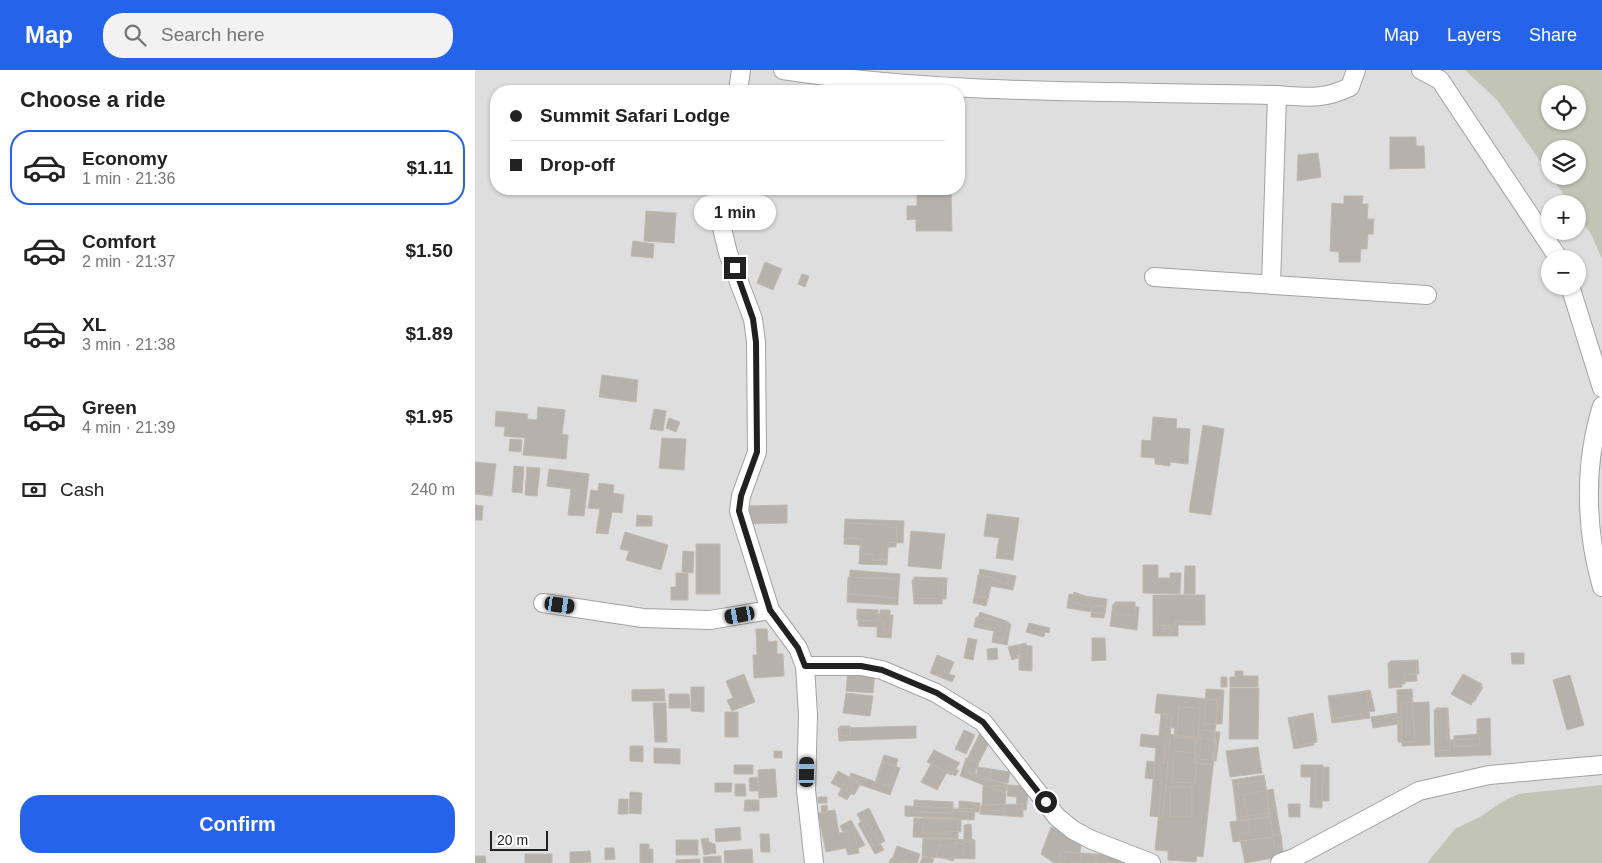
<!DOCTYPE html>
<meta charset="utf-8">
<style>
:root{--surface:#fff;--page:#f2f2f2;--text:#222;--muted:#767676;--line:#e0e0e0;--accent:#2563eb}
body{margin:0;font-family:Arial,sans-serif;background:var(--page);color:var(--text);height:100vh;display:flex;flex-direction:column;font-size:19px;white-space:nowrap}
*{box-sizing:border-box;margin:0}
p{font-size:16px;color:var(--muted)}
.icon{flex:none;width:28px;height:28px;fill:none;stroke:currentColor;stroke-width:2;stroke-linecap:round;stroke-linejoin:round}
.map{position:relative;flex:1;overflow:hidden}
.details{display:flex;flex-direction:column;background:var(--surface);width:475px}
.details>*{flex:none}
.hud{position:absolute;left:15px;top:15px;width:475px;height:110px;border-radius:20px;box-shadow:0 1px 4px #0004;display:grid;align-content:center;height:110px;padding:0 20px;background:var(--surface)}
.controls{position:absolute;left:1066px;top:15px;display:grid;gap:10px}
.controls a{display:grid;place-items:center;width:45px;height:45px;border-radius:50%;background:var(--surface);box-shadow:0 1px 4px #0004;font-size:25px}
.scale{position:absolute;left:15px;bottom:12px;width:58px;box-sizing:border-box;padding-left:5px;border:2px solid #212121;border-top:0;font-size:14px;line-height:18px;white-space:nowrap;color:#212121;-webkit-text-stroke:4px #fff;paint-order:stroke}
.end{position:absolute;width:22px;height:22px;margin:-11px;border:6px solid #212121;background:#fff;box-shadow:0 0 0 2px #fff}
.from{border-radius:50%}
.bubble{position:absolute;height:35px;border-radius:18px;background:var(--surface);box-shadow:0 1px 4px #0004;font-size:16px;font-weight:700;line-height:35px;text-align:center}
.car{position:absolute;width:15px;height:30px;margin:-15px -8px;border-radius:6px;box-shadow:0 0 4px 1px #0007;background:linear-gradient(#222 24%,#8ab4d8 0 40%,#222 0 76%,#8ab4d8 0 86%,#222 0)}
.hud b{display:flex;align-items:center;gap:18px;height:48px;font-size:19px}
.hud b+b{border-top:1px solid var(--line)}
.hud i{width:12px;height:12px;background:var(--text)}
ul{padding:0;list-style:none}
li{display:flex;align-items:center;gap:15px;height:75px;margin:0 10px 8px;padding:0 10px;border:2px solid transparent;border-radius:20px}
li div{flex:1}
li b{display:block;font-size:19px}
li em{font-style:normal;font-weight:700}
li.current{border-color:var(--accent)}
li>.icon{width:45px;height:45px;stroke-width:1.5}
h2{padding:0 20px;font-size:22px;line-height:60px}
.pay{display:flex;align-items:center;gap:12px;height:55px;padding:0 20px;font-size:19px}
.pay p{margin-inline-start:auto}
.button{display:flex;gap:10px;margin-top:auto;padding:10px 20px}
.button a{flex:1;height:58px;border-radius:20px;background:var(--accent);color:#fff;font-size:20px;font-weight:700;line-height:58px;text-align:center}
header{display:flex;align-items:center;gap:30px;box-sizing:border-box;height:70px;padding:0 25px;background:var(--accent);color:#fff}
header strong{font-size:24px}
nav{display:flex;gap:28px;margin-inline-start:auto;font-size:18px}
.search{width:350px;height:45px;background:var(--page);display:flex;align-items:center;gap:12px;box-sizing:border-box;padding:0 18px;border-radius:20px;color:var(--muted);font-size:19px}
main{display:flex;flex:1;min-height:0}
.map>svg:first-child{display:block}
</style>
<header>
<strong>Map</strong>
<div class="search"><svg class="icon" aria-label="search" viewBox="0 0 24 24"><circle cx="10" cy="10" r="6"/><path d="M15 15l6 6"/></svg>Search here</div>
<nav><a>Map</a><a>Layers</a><a>Share</a></nav>
</header>
<main>
<section class="details">
<h2>Choose a ride</h2>
<ul>
<li class="current"><svg class="icon" aria-label="car" viewBox="0 0 24 24"><path d="M5 17H2v-5l4-1 3-4h7l3 4 3 1v5h-3M9 17h6M6 11h13"/><circle cx="7" cy="17" r="2"/><circle cx="17" cy="17" r="2"/></svg><div><b>Economy</b><p>1 min · 21:36</p></div><em>$1.11</em></li>
<li><svg class="icon" aria-label="car" viewBox="0 0 24 24"><path d="M5 17H2v-5l4-1 3-4h7l3 4 3 1v5h-3M9 17h6M6 11h13"/><circle cx="7" cy="17" r="2"/><circle cx="17" cy="17" r="2"/></svg><div><b>Comfort</b><p>2 min · 21:37</p></div><em>$1.50</em></li>
<li><svg class="icon" aria-label="car" viewBox="0 0 24 24"><path d="M5 17H2v-5l4-1 3-4h7l3 4 3 1v5h-3M9 17h6M6 11h13"/><circle cx="7" cy="17" r="2"/><circle cx="17" cy="17" r="2"/></svg><div><b>XL</b><p>3 min · 21:38</p></div><em>$1.89</em></li>
<li><svg class="icon" aria-label="car" viewBox="0 0 24 24"><path d="M5 17H2v-5l4-1 3-4h7l3 4 3 1v5h-3M9 17h6M6 11h13"/><circle cx="7" cy="17" r="2"/><circle cx="17" cy="17" r="2"/></svg><div><b>Green</b><p>4 min · 21:39</p></div><em>$1.95</em></li>
</ul>
<div class="pay"><svg class="icon" aria-label="cash" viewBox="0 0 24 24"><path d="M3 7h18v10H3z"/><circle cx="12" cy="12" r="2"/></svg>Cash<p>240 m</p></div>
<div class="button"><a>Confirm</a></div>
</section>
<div class="map">
<svg width="1127" height="793" viewBox="0 0 1127 793">
<rect width="100%" height="100%" fill="#f0efe9"/>
<!-- residential -->
<path fill="#dfdede" fill-rule="evenodd" d="M0 0H1127V793H0ZM21 21H484V119H21ZM1075 24H1102V51H1075ZM1075 79H1102V106H1075ZM1075 134H1102V161H1075ZM1075 189H1102V216H1075Z"/>
<!-- construction -->
<path fill="#c2c4b5" fill-rule="evenodd" d="M990 0H1127V189L1116 164 1103 145 1102 134H1095L1076 106H1102V79H1075V105L1022 30ZM1075 24H1102V51H1075Z
M1127 715V793H952L980 759 1005 747 1025 733 1043 724Z"/>
<!-- building -->
<path fill="#b6b1ab" stroke="#c1b8ac" d="M915 67H941V76H949L950 98 915 99Z
M843 83 846 107 822 111 823 85Z
M442 119H476L477 161H441V149L432 150V136H442Z
M869 126H888L887 134H893L892 149H899L898 164H893L892 179H886L885 192H864V182L855 181 857 133 869 134Z
M275 127V152L255 153V128Z
M171 141 201 143 199 173 169 171Z
M158 171 179 174 178 188 156 186Z
M290 192 307 199 298 220 282 213Z
M327 204 334 206 330 217 323 214Z
M127 305 163 310 161 332 124 327Z
M63 337 90 340 87 364 93 365 91 389 48 385 50 368 29 366 30 357 20 356 21 341 53 344 52 349 62 350Z
M179 339 191 341 188 361 175 359Z
M678 347 702 349 701 358 715 359 713 394 695 392V396L680 394V388L666 387 667 370 676 371Z
M194 348 205 352 201 362 191 358Z
M728 355 749 359 736 445 714 442Z
M187 368 211 369 209 400 184 398Z
M35 369 47 370 46 382 34 381Z
M0 392 21 394 17 426 0 424Z
M39 396 49 397 47 423 37 422Z
M52 397 65 398 62 426 50 425Z
M74 399 114 404 109 446 93 445 96 419 72 416Z
M124 413 139 415 138 423 149 425 147 443 137 442 133 464 121 463 125 439 113 438 116 420 123 421Z
M0 435 8 436 7 450H0Z
M312 435V453L273 454 272 436Z
M512 444 544 448 538 490 521 488 524 468 509 466Z
M162 445 177 446V456H161Z
M370 449 429 451 428 473 413 472 412 490H398V484H386L387 469 369 468Z
M370 453 422 455 421 477H413L412 495 384 494 385 475 369 474Z
M436 461 470 464 466 499 433 496Z
M150 462 193 475 186 500 151 490 154 481 145 479Z
M221 474H245V524H221Z
M208 481 219 482 218 503 207 502Z
M668 495H683V508H695V503H706L705 524 668 523Z
M710 496H720V524H709Z
M505 499 541 506 538 520 516 516 511 536 498 533Z
M375 500 425 504 423 528 374 524Z
M520 502 534 507 532 514 518 509Z
M201 503H213V530H196V517H201Z
M503 505 516 507 513 528 500 526Z
M373 507 423 509V535L372 532Z
M439 507 472 508 471 529 439 528Z
M437 510 469 512 467 534H439Z
M599 522 616 528 613 537 596 531Z
M594 524 632 529 630 544 592 538Z
M678 525H730V555H703V566H678Z
M682 527 728 529 727 552 700 551V556L681 555Z
M640 532H660V545H640Z
M638 534 664 537 662 560 635 556Z
M617 536H630L629 548 616 547Z
M382 539 403 540 402 551 382 550Z
M405 540H415V560H409V551H405Z
M384 542 418 545 416 568 402 567V557L383 556Z
M505 542 534 552 528 570 518 566 520 559 501 553Z
M501 547 536 554 532 575 517 572 519 561 499 557Z
M554 553 575 558 574 563 570 562 569 567 551 562Z
M688 558H696V564H688Z
M281 559H292L293 572 302 571V584H308L309 606 279 608 278 585H282Z
M493 568 502 570 498 590 489 588Z
M617 568H630L631 590 617 591Z
M551 573 553 583 542 585 543 588 537 590 533 577Z
M544 575 557 576V601L544 600Z
M522 578 523 589 513 590 512 579Z
M1036 583H1049V594H1037Z
M462 585 479 592 474 604 480 606 477 612 455 603Z
M943 590 944 604H930V614L916 615 915 591Z
M941 591 942 611 926 612 927 617 914 618 913 593Z
M373 599 400 601 398 623 371 621Z
M760 601H768V606H783V617H755V607H760Z
M269 604 280 632 257 641 252 630 258 628 251 611Z
M988 604 1007 614 996 635 976 624Z
M1095 605 1109 655 1092 660 1078 610Z
M991 606 1008 617 999 632 982 621Z
M746 607H752V617H746Z
M216 617H229V642L216 641Z
M755 618H784L783 669H754Z
M189 619 190 631H157V620Z
M731 619 749 620 747 654H729Z
M937 619 940 672H923L922 620Z
M895 620 900 641 858 649 854 628Z
M892 621 895 648 857 653 853 626Z
M371 623 398 626 395 646 368 643Z
M194 624H214L215 638H194Z
M682 624 743 630 737 695 719 693 721 670 699 667 700 658 691 657 692 644 680 643Z
M954 632 955 675 927 676 926 633Z
M178 633H191L192 672H180Z
M704 637 725 638 723 668 702 667Z
M961 638H973L975 680 963 681Z
M972 639V670L1002 669V649L1015 648 1016 685 960 687 959 640Z
M250 642H263V667H250Z
M838 643 842 670 838 671 839 675 819 679 813 648Z
M922 643 924 654 898 658 896 647Z
M686 644 697 645 688 747 675 746 681 678 665 676 666 664 684 666Z
M837 646 842 672 822 676 817 649Z
M365 656H375V666L365 665Z
M441 656V668L364 671 363 658Z
M507 659 518 665 498 704 487 699Z
M489 660 500 665 491 684 480 679Z
M727 660 745 662 741 691 724 689Z
M692 664 741 670 728 787 722 786 721 792 693 790V781L680 780 687 710 670 708 672 691 689 693Z
M1004 664 1005 675 979 677V666Z
M155 676H168V692L155 691Z
M783 677 787 703 755 707 751 681Z
M179 678 205 679V694L179 693Z
M459 680 485 693 476 705 452 692Z
M299 681H307V688H299Z
M699 681 722 683 720 713 697 712Z
M409 685 423 689 415 716 400 712Z
M491 688 504 693 500 703 533 715 530 723 485 706Z
M408 692 425 698 415 725 374 711 376 703 401 712Z
M456 694 472 702 462 720 446 712Z
M259 695H278V704H259Z
M476 695 484 701 480 706 472 700Z
M826 695H848L847 738 835 737 836 707H826Z
M503 697 535 702 533 713 501 708Z
M854 697V731H840V698Z
M300 699 302 727 284 728 283 700Z
M363 701 386 713 379 725 356 713Z
M789 705 795 743 763 747 757 710Z
M283 707 284 721H275L274 708Z
M790 711 794 748 762 751 758 714Z
M240 713H257L256 722H240Z
M369 713 379 718 372 730 363 725Z
M260 714H270L271 726H260Z
M508 715 531 716 530 741 507 740Z
M533 715 554 716 551 740 541 739 542 727 532 726Z
M695 717H717V747H695Z
M798 719 809 786 770 793 764 764 775 762 769 725Z
M155 722 167 723 166 744 154 743Z
M343 727H352V733H343Z
M144 729H153V744H143Z
M270 730H284V741H269Z
M439 730 478 732V743L439 742Z
M484 731 505 733 504 742 484 741Z
M548 734V747L505 744 506 735Z
M813 734H825V747H814Z
M352 735 353 743H347L346 736Z
M430 736 500 739 499 750 430 746Z
M394 738 410 771 399 777 382 744Z
M360 740 364 763 379 760 384 783 373 785 371 778 351 782 343 743Z
M795 746 798 767 758 772 755 752Z
M449 747 486 748V762L472 761 471 764 448 763Z
M439 748 483 750V769L438 767Z
M390 749 409 780 400 784 383 754Z
M376 750 390 775 378 781 365 756Z
M496 754 497 772H489V755Z
M265 757 266 770 241 772 240 759Z
M576 757 607 767 605 783 593 782 587 793H579L566 784Z
M285 764H294L295 782H286Z
M806 764 807 776 799 777V765Z
M233 768 234 772 240 774 241 783 229 785 226 769Z
M448 768 500 770V789L447 787Z
M201 770H223V785H201Z
M481 772 490 775 486 789 480 787 478 791 461 786 465 774 478 779Z
M165 774H174V779H178V793H165Z
M422 776 445 784 442 793H416Z
M130 778H139L140 789 130 790Z
M277 779 278 793H250L249 781Z
M115 781 116 792 95 793V782Z
M586 781 621 785V793H584Z
M606 783 658 786V793H599V791H606Z
M50 784H77V793H50Z
M0 786H10L11 793H0Z
M246 786V793H229L228 787Z
M448 786 459 789 457 793H445Z
M416 788 435 793H414Z
M225 789V793H201V790Z"/>
<g fill="none" stroke-linecap="round" stroke-linejoin="round">
<defs>
<path id="street" d="M308 0C471 25 638 21 802 25 831 27 848 30 875 17L881 0
M946 0 965 10 1084 189
M263 21 266 0
M248 119 247 158 253 183 278 249 281 272 282 382 266 426 264 441 295 540 323 578 330 596 333 645 331 720 339 793
M679 207 952 225
M796 215 802 25
M1095 216 1127 318
M1127 336C1109 394 1110 459 1127 517
M68 533 168 548 235 550 295 540
M330 596H386L407 600 461 623 508 652 582 747 598 760 617 770 676 793
M805 793 819 788 944 721 1014 705 1127 695"/>
</defs>
<!-- street casing -->
<use href="#street" stroke="#a2a2a2" stroke-width="20"/>
<!-- street -->
<use href="#street" stroke="#fff" stroke-width="18"/>
</g>
<g fill="none" stroke-linecap="round" stroke-linejoin="round">
<!-- route -->
<path stroke="#212121" stroke-width="6" d="M260 198 278 249 281 272 282 382 266 426 264 441 295 540 323 578 330 596H386L407 600 462 623 508 652 571 732"/>
</g>
</svg>
<div class="controls">
<a><svg class="icon" aria-label="locate" viewBox="0 0 24 24"><circle cx="12" cy="12" r="6"/><path d="M12 2v4M12 18v4M2 12h4M18 12h4"/></svg></a>
<a><svg class="icon" aria-label="layers" viewBox="0 0 24 24"><path d="M12 4l9 5-9 5-9-5zM3 14l9 5 9-5"/></svg></a>
<a>+</a>
<a>−</a>
</div>
<div class="scale">20 m</div>
<i class="end from" style="left:571px;top:732px"></i>
<i class="end" style="left:260px;top:198px"></i>
<div class="bubble" style="left:219px;top:125px;width:82px">1 min</div>
<i class="car" style="left:85px;top:535px;rotate:98deg"></i>
<i class="car" style="left:265px;top:545px;rotate:260deg"></i>
<i class="car" style="left:332px;top:702px;rotate:1deg"></i>
<div class="hud">
<b><i class="from"></i>Summit Safari Lodge</b>
<b><i></i>Drop-off</b>
</div>
</div>
</main>
